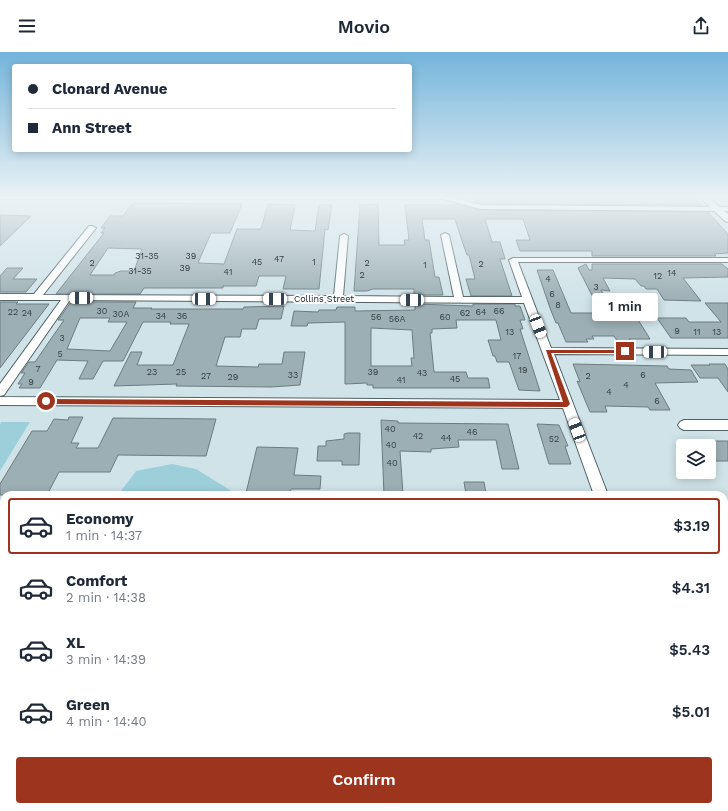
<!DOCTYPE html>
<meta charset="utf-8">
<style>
:root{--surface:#fff;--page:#f2f2f3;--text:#1f2937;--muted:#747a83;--line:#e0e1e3;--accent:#9d341d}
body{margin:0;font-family:"Work Sans",sans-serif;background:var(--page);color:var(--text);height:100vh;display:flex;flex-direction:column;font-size:15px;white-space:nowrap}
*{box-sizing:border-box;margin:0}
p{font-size:13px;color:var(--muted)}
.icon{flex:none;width:22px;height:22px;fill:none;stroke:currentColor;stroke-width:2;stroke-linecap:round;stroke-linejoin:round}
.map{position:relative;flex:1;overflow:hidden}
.side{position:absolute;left:0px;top:439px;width:728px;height:320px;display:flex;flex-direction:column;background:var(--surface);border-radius:12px 12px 0 0;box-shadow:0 2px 10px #0003}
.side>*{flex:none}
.hud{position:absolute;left:12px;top:12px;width:400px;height:88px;border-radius:4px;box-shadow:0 2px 10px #0003;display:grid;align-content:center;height:88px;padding:0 16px;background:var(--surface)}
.fabs{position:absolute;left:676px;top:387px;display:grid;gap:8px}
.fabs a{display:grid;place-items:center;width:40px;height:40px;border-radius:4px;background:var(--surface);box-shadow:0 2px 10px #0003;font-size:20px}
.end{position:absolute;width:18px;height:18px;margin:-9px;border:5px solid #9d341d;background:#fff;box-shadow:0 0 0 2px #fff}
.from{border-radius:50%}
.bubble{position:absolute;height:28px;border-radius:4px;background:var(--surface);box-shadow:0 2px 10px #0003;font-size:13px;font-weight:600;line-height:28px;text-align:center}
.car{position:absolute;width:12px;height:24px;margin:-12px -6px;border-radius:5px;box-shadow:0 0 3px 1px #0007;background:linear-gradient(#fff 24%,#345 0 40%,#fff 0 76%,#345 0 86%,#fff 0)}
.hud b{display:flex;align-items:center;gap:14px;height:38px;font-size:15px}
.hud b+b{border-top:1px solid var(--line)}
.hud i{width:10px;height:10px;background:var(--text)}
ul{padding:7px 0 0;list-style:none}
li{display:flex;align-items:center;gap:12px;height:56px;margin:0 8px 6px;padding:0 8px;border:2px solid transparent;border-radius:4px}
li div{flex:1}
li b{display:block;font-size:15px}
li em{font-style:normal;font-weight:600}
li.current{border-color:var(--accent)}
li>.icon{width:36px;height:36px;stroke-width:1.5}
.cta{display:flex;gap:8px;margin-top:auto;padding:8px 16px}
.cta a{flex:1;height:46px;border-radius:4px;background:var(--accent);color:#fff;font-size:16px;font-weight:600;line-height:46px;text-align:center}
header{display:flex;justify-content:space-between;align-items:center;height:52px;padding:0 16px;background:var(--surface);font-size:18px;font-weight:600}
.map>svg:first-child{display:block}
</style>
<header><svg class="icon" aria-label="menu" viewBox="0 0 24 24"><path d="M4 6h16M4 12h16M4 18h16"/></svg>Movio<svg class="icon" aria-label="share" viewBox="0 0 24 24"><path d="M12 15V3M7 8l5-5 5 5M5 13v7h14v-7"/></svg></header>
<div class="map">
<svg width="728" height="759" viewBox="0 0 728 759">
<rect width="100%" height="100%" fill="#d0e3e8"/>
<!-- green -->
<path fill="#9dcfdb" d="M1 370H30L0 419V372Z
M172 412 196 417 230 438 234 443H120L121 439 136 419Z"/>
<!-- building -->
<path fill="#9cafb4" stroke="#6c7d82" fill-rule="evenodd" d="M473 144 693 145 701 153 481 152 475 150Z
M134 151 242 152 230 181H211L198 211 224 212 237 177H261L268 152 295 153 290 178 315 179 319 153H332L328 178 325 177 319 237H283L286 224H259L256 234H223V236H144L140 242H56L104 181H101L105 176H101L110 164H123L130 154ZM108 196 142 197 134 219H121L115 221 114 223H90Z
M378 152 379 193H405L404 188H409L405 153H458L481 158 708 160 728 182V201L714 202 716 204H592V199H520L516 188H530L523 167H485L492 190H500L505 207H500L512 244H471L466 227H475L469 203H467L463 192 455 167H422L425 188H429L435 225H439L443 243H414V237H373L367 239H354L360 153Z
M0 163 31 164 0 194Z
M586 212 589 218H592V212H722L728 217V225L683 226 701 249 664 248 657 237H646L644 234H641L635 227 603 226 610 239 601 238 616 265 637 266 650 287H629L631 290H618L614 284H592L594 287H586L588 290H566L558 271H556L550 256 537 218H553L571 261H601L578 216Z
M7 216H23L13 227H37L26 240H0V224Z
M0 250H18L16 252H49L0 316Z
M71 250H136L133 256H152L151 257H243L244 255 284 254 281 267H259L256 277H242L240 285H225L216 314 258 315 259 312H282L284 300H305L300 333 271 335 176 334 177 332 114 334 131 300H142L137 313H173L189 272H170L171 270H143L123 309H103L93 327H79L88 309 57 308 40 336H19L22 332H18L25 321H21L29 310H35L64 268H58ZM80 266H110L108 270H127L110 299 67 297Z
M705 251H728V286H671L657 266H686L689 270H721Z
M415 252 473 254V252H515V254H520L525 268H520L523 277H520L540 339 519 338 509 310H497L495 304H493L488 288H501L496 268H456L457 276 432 277V281H430L434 320H466L468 326H488L490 336H373V333H367V331L345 332V270L308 271 307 274H291L294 259 318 260 319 258H336L337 255H355V259L415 258ZM371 276 412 278 414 306H411L412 314H371Z
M573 312 667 314 669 317 691 318 698 330 655 331 670 358H650L648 355 605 354 607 360H590L577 329 580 330Z
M709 312H725L728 317V340L718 326H700L691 313H710Z
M69 365H83L71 391H79L76 396H98L113 366 216 367 206 404 118 403 110 420H59L47 443H0V432L32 379H47L54 367 68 368Z
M381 368 398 369V371L508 372 519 417H502L496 388H458L459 395 431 397V400L400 399 403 442 384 443Z
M537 372 559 373 568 394H565L571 412H549Z
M348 381H360L359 413H342V409H317L318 394H326V389L344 387V382Z
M703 389H728V409H715L709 399V394H706Z
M257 395 298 396 294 423 321 424 320 437H291L290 442 246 441Z
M464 430H484L486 442H466Z"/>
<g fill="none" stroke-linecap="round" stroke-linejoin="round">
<defs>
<path id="minor" d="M0 144H449L481 153 728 155V159L481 157 442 147H0Z
M89 174H92L96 176 43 243 334 244 340 184 344 182 348 184 343 244 454 245 441 183 445 181 449 183 463 245H522L509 208 513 206H728V210H518L551 296 728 297V303L554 302 608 443H594L563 356 0 353V345L560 348 524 251 70 248 4 343 0 344V332L61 248H0V242H34Z
M684 368H728V378H684L680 376 678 373 680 370Z
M0 545H4V561H0Z
M724 556H728V572H724Z
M26 755H46L44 759H24Z
M480 755H500V759H480Z"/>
<path id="tertiary" d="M698 144H707L728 162V170L725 169Z"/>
</defs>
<!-- minor casing -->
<use href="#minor" stroke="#506266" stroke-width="2"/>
<!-- tertiary casing -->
<use href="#tertiary" stroke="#506266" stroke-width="2"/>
<!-- minor -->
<use href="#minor" fill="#fff" fill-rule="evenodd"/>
<!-- tertiary -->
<use href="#tertiary" fill="#fff" fill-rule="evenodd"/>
</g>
<!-- sky -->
<linearGradient id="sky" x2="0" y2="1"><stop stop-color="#73b4db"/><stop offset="0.58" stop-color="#eaf2f5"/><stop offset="1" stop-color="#eaf2f5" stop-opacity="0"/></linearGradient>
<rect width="728" height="250" fill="url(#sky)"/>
<!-- route -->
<path fill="#9d341d" d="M546 298H625L627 299 625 301H551L570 352 567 355 46 352 43 349 46 347 563 350Z"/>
<g text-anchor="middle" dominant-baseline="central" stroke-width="4" stroke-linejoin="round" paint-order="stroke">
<!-- number labels -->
<g font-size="9" fill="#353f42">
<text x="147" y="204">31-35</text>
<text x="191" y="204">39</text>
<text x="279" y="207">47</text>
<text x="257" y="210">45</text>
<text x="314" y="210">1</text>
<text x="92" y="211">2</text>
<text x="367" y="211">2</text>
<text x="481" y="212">2</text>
<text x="425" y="213">1</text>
<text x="185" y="216">39</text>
<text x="140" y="219">31-35</text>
<text x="228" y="220">41</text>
<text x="672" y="221">14</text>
<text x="362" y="223">2</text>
<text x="658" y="224">12</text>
<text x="548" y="227">4</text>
<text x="596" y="235">3</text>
<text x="552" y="242">6</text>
<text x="558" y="253">8</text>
<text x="102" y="259">30</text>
<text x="499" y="259">66</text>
<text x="13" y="260">22</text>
<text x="481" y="260">64</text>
<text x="27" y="261">24</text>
<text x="465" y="261">62</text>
<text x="121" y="262">30A</text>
<text x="161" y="264">34</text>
<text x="182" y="264">36</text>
<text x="376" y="265">56</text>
<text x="445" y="265">60</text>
<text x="397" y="267">56A</text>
<text x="677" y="279">9</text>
<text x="510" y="280">13</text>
<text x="697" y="280">11</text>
<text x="717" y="280">13</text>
<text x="62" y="286">3</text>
<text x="60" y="302">5</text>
<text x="517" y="304">17</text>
<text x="38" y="317">7</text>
<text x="523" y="318">19</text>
<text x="152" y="320">23</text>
<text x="181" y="320">25</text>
<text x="373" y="320">39</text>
<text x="422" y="321">43</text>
<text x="293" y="323">33</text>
<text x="643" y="323">6</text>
<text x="206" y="324">27</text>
<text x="588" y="324">2</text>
<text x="233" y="325">29</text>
<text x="455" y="327">45</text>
<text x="401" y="328">41</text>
<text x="31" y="330">9</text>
<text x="626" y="333">4</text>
<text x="609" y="340">4</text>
<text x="657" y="349">6</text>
<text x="390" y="377">40</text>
<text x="472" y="380">46</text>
<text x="418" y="384">42</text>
<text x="446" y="386">44</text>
<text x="554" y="387">52</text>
<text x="391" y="393">40</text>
<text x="392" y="411">40</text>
</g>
<!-- far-street labels -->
<g font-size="9" fill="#131a1c" stroke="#fff">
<text x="324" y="247">Collins Street</text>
</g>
</g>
</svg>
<div class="fabs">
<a><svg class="icon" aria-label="layers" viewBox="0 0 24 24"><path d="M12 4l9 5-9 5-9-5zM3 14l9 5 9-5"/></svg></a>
</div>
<i class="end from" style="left:46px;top:349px"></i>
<i class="end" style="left:625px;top:299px"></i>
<div class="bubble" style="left:592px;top:241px;width:66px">1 min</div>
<i class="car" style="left:81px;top:246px;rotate:270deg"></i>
<i class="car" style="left:204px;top:247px;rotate:90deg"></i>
<i class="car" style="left:275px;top:247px;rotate:270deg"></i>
<i class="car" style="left:412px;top:248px;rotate:270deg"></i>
<i class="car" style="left:538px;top:274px;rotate:159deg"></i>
<i class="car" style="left:655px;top:300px;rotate:270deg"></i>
<i class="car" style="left:577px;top:378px;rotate:339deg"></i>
<div class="hud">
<b><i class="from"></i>Clonard Avenue</b>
<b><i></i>Ann Street</b>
</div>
<section class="side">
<ul>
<li class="current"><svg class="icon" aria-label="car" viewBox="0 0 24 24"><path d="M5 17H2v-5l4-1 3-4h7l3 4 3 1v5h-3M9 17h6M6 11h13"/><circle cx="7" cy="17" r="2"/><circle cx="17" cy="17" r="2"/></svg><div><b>Economy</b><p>1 min · 14:37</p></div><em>$3.19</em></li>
<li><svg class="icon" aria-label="car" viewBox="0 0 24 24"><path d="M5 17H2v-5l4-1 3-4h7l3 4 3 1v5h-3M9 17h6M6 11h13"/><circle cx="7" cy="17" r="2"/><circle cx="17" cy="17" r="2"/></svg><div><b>Comfort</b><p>2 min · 14:38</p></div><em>$4.31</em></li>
<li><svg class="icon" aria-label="car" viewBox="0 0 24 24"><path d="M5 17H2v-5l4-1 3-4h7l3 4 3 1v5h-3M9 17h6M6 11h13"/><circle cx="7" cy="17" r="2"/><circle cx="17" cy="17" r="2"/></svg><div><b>XL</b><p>3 min · 14:39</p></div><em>$5.43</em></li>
<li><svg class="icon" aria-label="car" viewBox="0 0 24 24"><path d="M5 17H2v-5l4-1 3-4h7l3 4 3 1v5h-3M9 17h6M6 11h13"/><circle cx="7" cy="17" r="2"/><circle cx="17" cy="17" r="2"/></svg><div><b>Green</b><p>4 min · 14:40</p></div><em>$5.01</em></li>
</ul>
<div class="cta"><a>Confirm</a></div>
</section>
</div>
